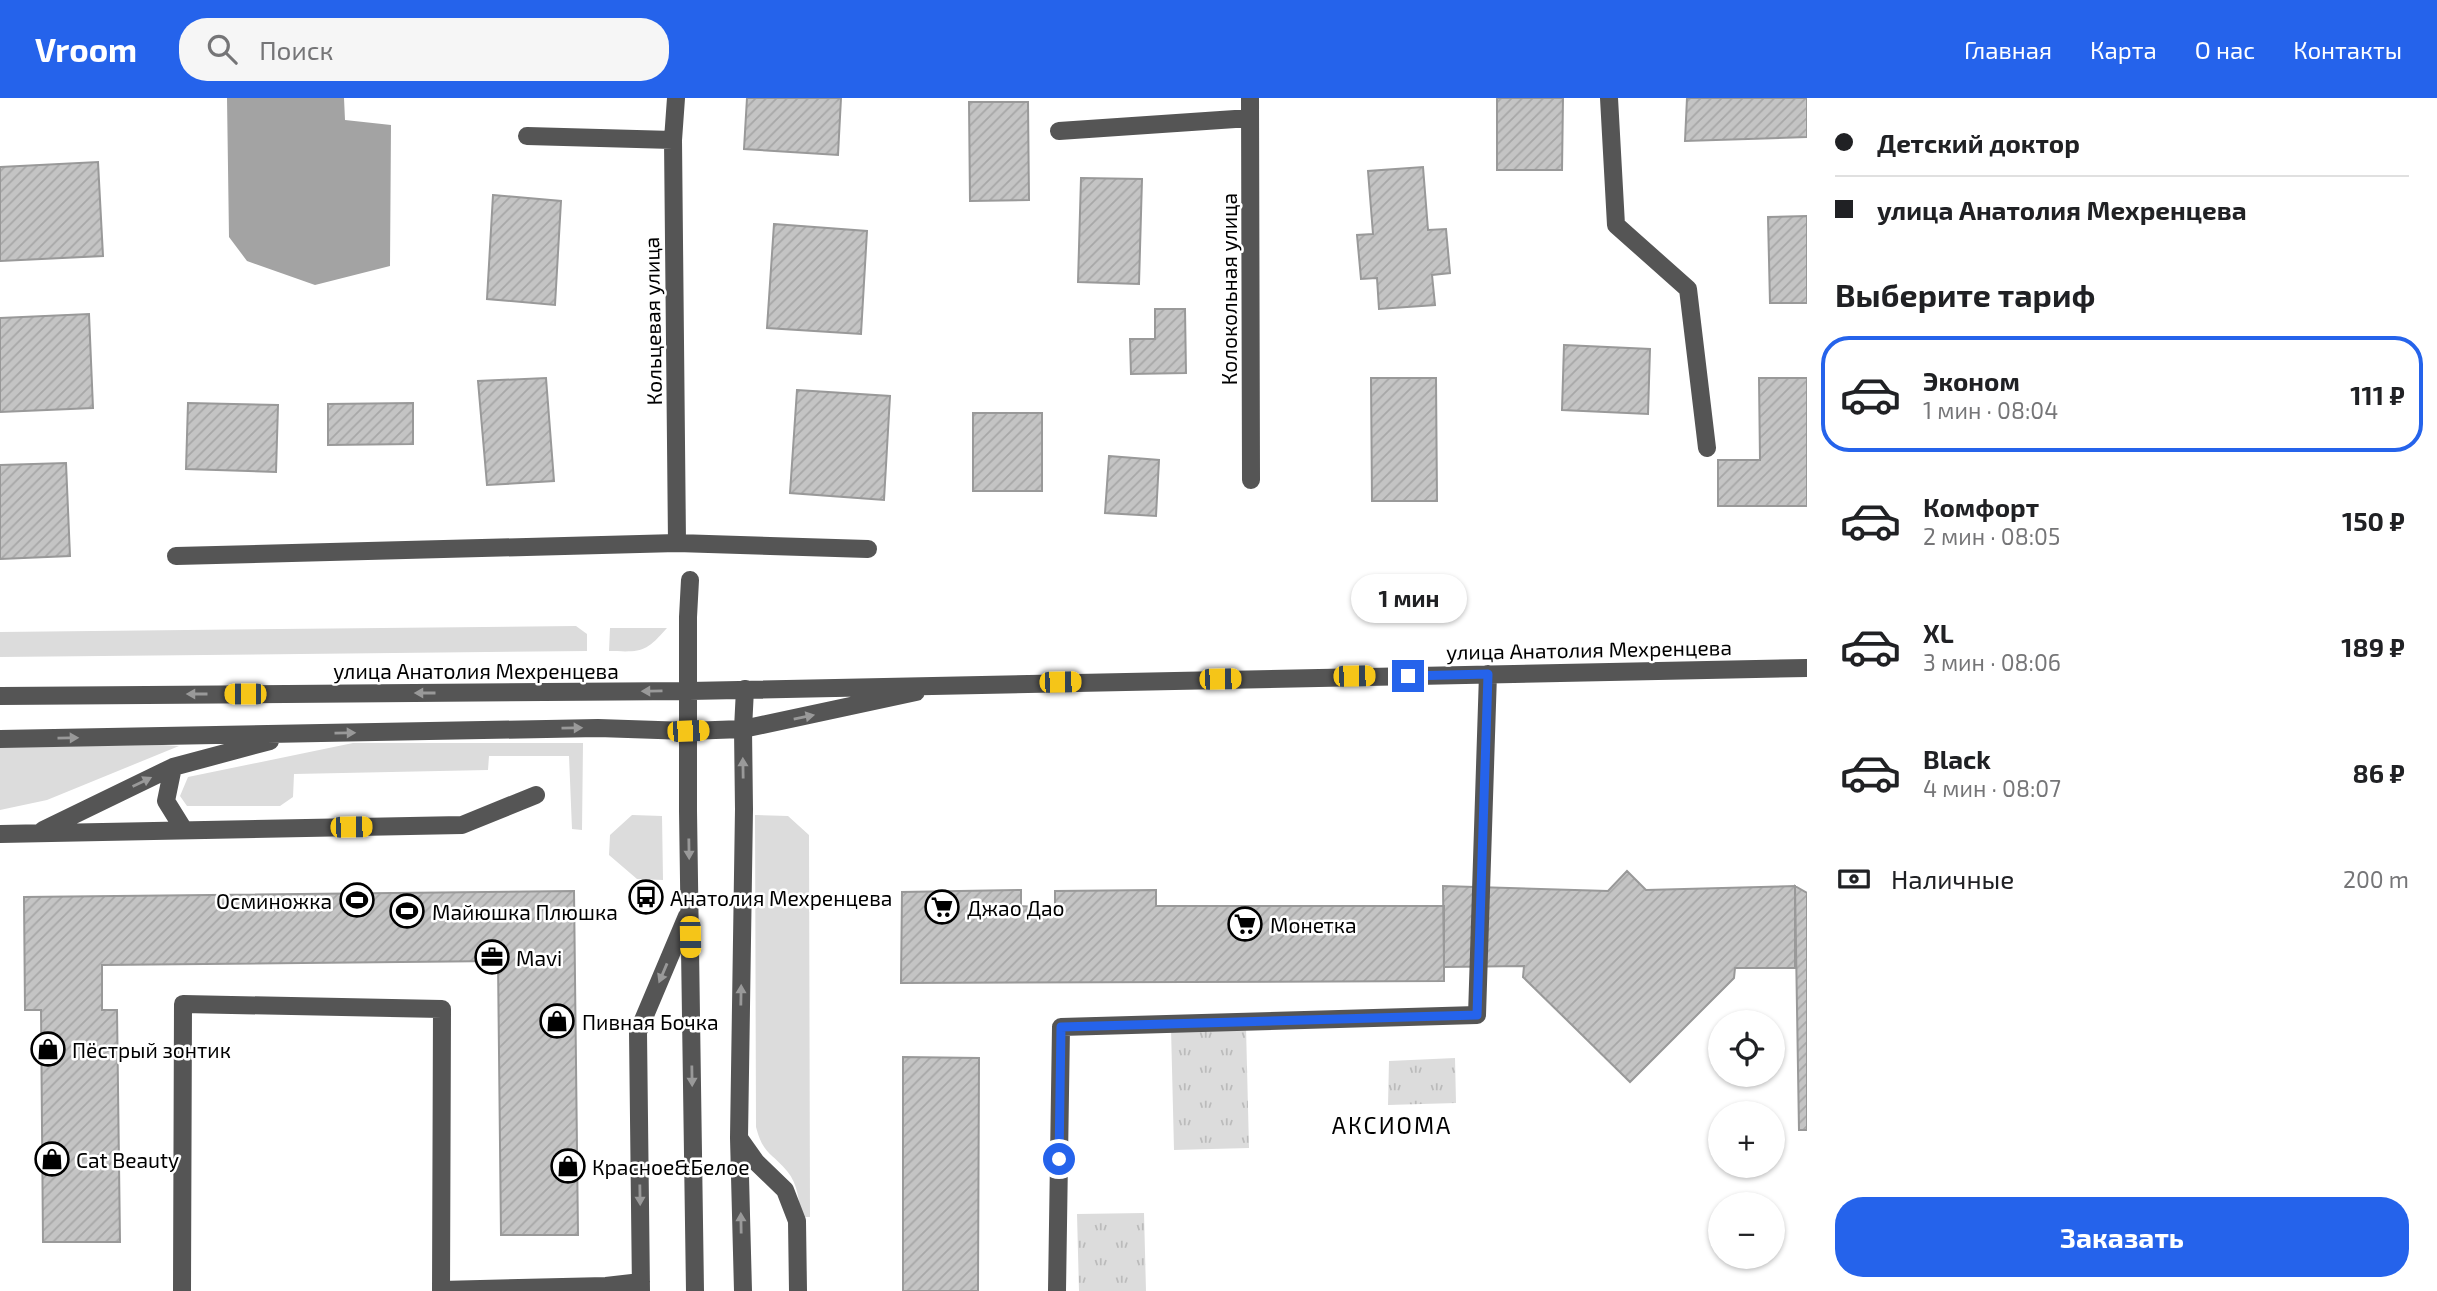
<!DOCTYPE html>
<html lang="ru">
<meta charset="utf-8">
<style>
:root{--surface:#fff;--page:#f6f6f6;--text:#202124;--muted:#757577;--line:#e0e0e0;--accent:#2563eb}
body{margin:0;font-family:"Exo 2",sans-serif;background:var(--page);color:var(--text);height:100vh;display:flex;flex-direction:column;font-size:26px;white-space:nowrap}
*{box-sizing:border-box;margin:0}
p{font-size:23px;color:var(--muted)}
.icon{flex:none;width:38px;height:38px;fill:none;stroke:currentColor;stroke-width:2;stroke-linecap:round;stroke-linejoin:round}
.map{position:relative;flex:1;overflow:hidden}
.drawer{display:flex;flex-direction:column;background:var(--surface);width:630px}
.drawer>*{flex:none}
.banner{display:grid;align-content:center;height:154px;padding:0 28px;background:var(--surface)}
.fabs{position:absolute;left:1708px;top:912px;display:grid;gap:14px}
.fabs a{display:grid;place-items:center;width:77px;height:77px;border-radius:50%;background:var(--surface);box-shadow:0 2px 5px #0004;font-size:35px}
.end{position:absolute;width:32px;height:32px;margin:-16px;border:9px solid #2563eb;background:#fff;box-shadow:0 0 0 4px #fff}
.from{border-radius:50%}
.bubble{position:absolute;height:49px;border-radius:24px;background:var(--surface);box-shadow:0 2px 5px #0004;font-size:23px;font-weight:700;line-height:49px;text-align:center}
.car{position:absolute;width:21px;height:42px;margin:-21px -10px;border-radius:9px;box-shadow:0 0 5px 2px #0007;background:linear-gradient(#f5c518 24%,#345 0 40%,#f5c518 0 76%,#345 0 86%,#f5c518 0)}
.banner b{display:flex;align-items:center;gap:24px;height:66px;font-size:26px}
.banner b+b{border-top:2px solid var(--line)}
.banner i{width:18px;height:18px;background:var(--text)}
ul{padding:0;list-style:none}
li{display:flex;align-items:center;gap:21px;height:116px;margin:0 14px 10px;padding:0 14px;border:4px solid transparent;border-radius:28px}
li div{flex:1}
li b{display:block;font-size:26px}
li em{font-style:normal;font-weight:700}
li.selected{border-color:var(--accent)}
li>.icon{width:63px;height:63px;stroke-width:1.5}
h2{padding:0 28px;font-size:32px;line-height:84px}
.pay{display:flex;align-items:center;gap:18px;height:77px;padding:0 28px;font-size:26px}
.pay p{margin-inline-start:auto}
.primary-button{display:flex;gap:14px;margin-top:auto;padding:14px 28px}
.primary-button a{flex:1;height:80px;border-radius:28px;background:var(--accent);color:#fff;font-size:28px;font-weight:700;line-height:80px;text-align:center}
header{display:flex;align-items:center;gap:42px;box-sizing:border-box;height:98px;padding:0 35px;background:var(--accent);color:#fff}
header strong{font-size:33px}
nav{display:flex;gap:38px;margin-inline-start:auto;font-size:24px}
.search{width:490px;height:63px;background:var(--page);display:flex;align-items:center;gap:18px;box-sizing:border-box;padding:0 24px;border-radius:28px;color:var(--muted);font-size:26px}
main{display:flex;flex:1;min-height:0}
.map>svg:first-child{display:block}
</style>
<header>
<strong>Vroom</strong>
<div class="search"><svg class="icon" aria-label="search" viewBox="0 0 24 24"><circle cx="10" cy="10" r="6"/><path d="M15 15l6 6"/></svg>Поиск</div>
<nav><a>Главная</a><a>Карта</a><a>О нас</a><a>Контакты</a></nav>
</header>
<main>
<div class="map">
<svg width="1807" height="1193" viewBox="0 0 1807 1193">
<defs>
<pattern id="park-tufts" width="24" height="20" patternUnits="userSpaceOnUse" patternTransform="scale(1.75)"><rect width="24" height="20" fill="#dcdcdc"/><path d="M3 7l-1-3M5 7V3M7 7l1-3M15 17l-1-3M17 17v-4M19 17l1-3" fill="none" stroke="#bbb"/></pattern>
<pattern id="building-hatch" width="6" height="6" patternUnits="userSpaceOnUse" patternTransform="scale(1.75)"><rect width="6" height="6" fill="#c4c4c4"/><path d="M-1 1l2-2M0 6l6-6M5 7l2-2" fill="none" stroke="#a7a7a7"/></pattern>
</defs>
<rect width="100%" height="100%" fill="#fff"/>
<!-- grass -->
<path fill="#dcdcdc" d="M576 528 587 536V553L0 559V534Z
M610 530H667C645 555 642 554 609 553Z
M353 645H583L582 732 572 731 569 658H489L488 672 294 676 293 699 280 708H187L180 698 188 679Z
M163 647 179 648 47 702 0 712V649Z
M632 717 662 718 663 782 637 781 609 757 610 737Z
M755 717 788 718 809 737 810 1119H801C799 1103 798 1086 787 1073 771 1054 763 1056 756 1029Z"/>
<!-- park -->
<path fill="url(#park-tufts)" d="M1246 929 1249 1050 1174 1052 1171 930Z
M1455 960 1456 1005 1388 1007 1389 963Z
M1144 1115 1146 1193H1079L1077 1116Z"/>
<!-- water -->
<path fill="#a3a3a3" d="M227 0H344L345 22 391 27 390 168 315 187 247 163 229 139Z"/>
<!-- building -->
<path fill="url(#building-hatch)" stroke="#999" stroke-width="2" d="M747 0H841L838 57 744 51Z
M1497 0H1563L1562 72H1497Z
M1687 0H1807V39L1685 43Z
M969 4H1028L1029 102 970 103Z
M98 64 103 158 0 163V69Z
M1423 69 1428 132 1446 131 1450 175 1432 177 1435 207 1379 211 1377 180 1361 181 1357 137 1373 136 1368 73Z
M1081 80 1142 81 1139 186 1078 184Z
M493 97 561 103 555 207 487 201Z
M1807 118V205H1770L1768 119Z
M774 126 867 133 861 236 767 230Z
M1155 211H1185L1186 275 1131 276 1130 241H1155Z
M89 216 93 310 0 314V220Z
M1564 247 1650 251 1648 316 1562 312Z
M546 280 554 383 487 387 478 283Z
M1371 280H1436L1437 403H1372Z
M1759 280H1807V408H1718V362H1760Z
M797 292 890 298 884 402 790 395Z
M188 305 278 307 276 374 186 371Z
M413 305V346L328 347V306Z
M973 315H1042V393H973Z
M1109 358 1159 362 1156 418 1105 415Z
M66 365 70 458 0 461V367Z
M1627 773 1646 792 1795 788V870H1735L1734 880 1630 984 1523 879 1524 868 1444 869 1443 788 1608 793Z
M1795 788 1807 795V1032H1799Z
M1021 792V808L1037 809 1055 808V793L1156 792V808H1444V883L901 885 902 794Z
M574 793 578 1137H501L498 863 102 867V912H117L120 1144H43L41 912H25L24 799Z
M903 959 979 960 978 1193H903Z"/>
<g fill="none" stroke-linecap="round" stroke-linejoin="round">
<!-- minor -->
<path stroke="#555" stroke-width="18" d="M676 0 673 42 677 445
M1250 0 1251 382
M1609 0 1616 127 1688 191 1707 350
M1059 33 1250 20
M527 38 673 42
M176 458 677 445 868 451
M690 482 688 519V713L695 1193
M0 598 689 593 1807 570
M0 641 598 630 688 633 743 631 916 594
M173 669 166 703 184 732
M43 732 173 669 270 643
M0 736 462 727 536 697
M739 1040 756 1064 785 1092 797 1123 798 1193
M441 1192 606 1188 641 1184
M182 1193 183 906 442 911 441 1193
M641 1193 638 934 687 818
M743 1193 739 1040 744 711 743 631 745 591
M1057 1193 1061 929 1477 917 1488 576"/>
</g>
<!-- one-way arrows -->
<defs><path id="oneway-solid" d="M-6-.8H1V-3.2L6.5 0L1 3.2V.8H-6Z" transform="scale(1.75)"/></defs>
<g fill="#999">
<use href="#oneway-solid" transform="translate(652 593) rotate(179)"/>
<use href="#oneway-solid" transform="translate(425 595) rotate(180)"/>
<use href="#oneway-solid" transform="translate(197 596) rotate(180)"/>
<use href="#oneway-solid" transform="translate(804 619) rotate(-11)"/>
<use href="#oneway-solid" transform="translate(572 630) rotate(-1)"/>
<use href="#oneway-solid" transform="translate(345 635) rotate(-1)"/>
<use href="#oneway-solid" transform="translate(68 640) rotate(-1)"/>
<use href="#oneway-solid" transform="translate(743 670) rotate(-91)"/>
<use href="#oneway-solid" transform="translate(142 684) rotate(-26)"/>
<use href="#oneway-solid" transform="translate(689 751) rotate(89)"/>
<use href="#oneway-solid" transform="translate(663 875) rotate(113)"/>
<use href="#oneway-solid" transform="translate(741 897) rotate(-89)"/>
<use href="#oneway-solid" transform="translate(692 978) rotate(89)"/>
<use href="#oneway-solid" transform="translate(640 1097) rotate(89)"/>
<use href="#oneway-solid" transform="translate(741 1125) rotate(-91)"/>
</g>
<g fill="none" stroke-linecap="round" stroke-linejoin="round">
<!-- route -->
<path stroke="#2563eb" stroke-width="9" d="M1059 1061 1061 929 1477 917 1488 576 1408 578"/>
</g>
<!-- icons -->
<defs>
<symbol id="bus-ring" viewBox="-11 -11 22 22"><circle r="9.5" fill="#fff" stroke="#000" stroke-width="1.5"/><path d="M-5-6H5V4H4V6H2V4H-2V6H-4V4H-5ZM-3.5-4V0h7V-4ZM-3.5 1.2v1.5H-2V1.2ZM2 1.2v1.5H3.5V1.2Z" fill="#000"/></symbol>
<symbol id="stadium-ring" viewBox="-11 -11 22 22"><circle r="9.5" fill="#fff" stroke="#000" stroke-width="1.5"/><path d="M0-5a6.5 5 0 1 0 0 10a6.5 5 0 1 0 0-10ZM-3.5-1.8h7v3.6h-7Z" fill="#000"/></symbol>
<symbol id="supermarket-ring" viewBox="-11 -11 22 22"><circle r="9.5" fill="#fff" stroke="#000" stroke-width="1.5"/><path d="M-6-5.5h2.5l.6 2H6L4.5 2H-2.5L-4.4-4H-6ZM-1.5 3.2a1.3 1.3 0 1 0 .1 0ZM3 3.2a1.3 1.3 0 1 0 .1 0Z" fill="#000"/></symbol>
<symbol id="office-ring" viewBox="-11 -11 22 22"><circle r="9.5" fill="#fff" stroke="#000" stroke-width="1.5"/><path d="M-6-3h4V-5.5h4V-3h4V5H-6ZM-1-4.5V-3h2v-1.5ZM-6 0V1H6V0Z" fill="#000"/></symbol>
<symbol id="shop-ring" viewBox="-11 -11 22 22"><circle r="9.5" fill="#fff" stroke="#000" stroke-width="1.5"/><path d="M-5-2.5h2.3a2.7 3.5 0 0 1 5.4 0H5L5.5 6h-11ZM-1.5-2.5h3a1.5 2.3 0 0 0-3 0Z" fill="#000"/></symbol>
</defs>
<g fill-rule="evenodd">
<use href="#bus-ring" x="627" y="780" width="38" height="38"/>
<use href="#stadium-ring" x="338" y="783" width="38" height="38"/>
<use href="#supermarket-ring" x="923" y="790" width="38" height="38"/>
<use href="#stadium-ring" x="388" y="794" width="38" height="38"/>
<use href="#supermarket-ring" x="1226" y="807" width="38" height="38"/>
<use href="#office-ring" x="473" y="840" width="38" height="38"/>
<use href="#shop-ring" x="538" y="904" width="38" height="38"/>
<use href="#shop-ring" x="29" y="932" width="38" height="38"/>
<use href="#shop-ring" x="33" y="1042" width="38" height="38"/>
<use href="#shop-ring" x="549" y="1049" width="38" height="38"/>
</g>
<g text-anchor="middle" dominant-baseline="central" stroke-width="5" stroke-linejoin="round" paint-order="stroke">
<!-- street labels -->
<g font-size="21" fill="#000" stroke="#fff">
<text transform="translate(1228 191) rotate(-90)">Колокольная улица</text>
<text transform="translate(652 223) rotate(-91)">Кольцевая улица</text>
<text transform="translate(1589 551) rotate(-1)">улица Анатолия Мехренцева</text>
<text x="476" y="572">улица Анатолия Мехренцева</text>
</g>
<!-- poi labels -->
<g font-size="21" fill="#000" stroke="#fff" text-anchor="start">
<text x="670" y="799">Анатолия Мехренцева</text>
<text x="332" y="802" text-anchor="end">Осминожка</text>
<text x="967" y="809">Джао Дао</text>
<text x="432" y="813">Майюшка Плюшка</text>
<text x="1270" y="826">Монетка</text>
<text x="516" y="859">Mavi</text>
<text x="582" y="923">Пивная Бочка</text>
<text x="72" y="951">Пёстрый зонтик</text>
<text x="76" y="1061">Cat Beauty</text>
<text x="592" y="1068">Красное&amp;Белое</text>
</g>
<!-- neighbourhood labels -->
<g font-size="23" letter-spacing="2" fill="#000" stroke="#fff">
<text x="1392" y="1027">АКСИОМА</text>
</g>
</g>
</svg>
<div class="fabs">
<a><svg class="icon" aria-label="locate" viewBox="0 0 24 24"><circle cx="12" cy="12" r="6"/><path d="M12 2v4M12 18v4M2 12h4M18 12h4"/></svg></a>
<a>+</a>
<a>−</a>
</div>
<i class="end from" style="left:1059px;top:1061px"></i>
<i class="end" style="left:1408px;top:578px"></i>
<div class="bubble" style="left:1351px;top:476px;width:116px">1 мин</div>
<i class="car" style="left:1354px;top:578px;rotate:89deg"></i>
<i class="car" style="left:1220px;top:581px;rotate:89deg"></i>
<i class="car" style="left:1060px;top:584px;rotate:89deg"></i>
<i class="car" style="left:245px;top:596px;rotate:270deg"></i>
<i class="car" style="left:688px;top:633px;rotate:88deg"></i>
<i class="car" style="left:351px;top:729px;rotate:89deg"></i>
<i class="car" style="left:690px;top:839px;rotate:179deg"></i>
</div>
<section class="drawer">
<div class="banner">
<b><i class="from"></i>Детский доктор</b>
<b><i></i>улица Анатолия Мехренцева</b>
</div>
<h2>Выберите тариф</h2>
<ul>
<li class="selected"><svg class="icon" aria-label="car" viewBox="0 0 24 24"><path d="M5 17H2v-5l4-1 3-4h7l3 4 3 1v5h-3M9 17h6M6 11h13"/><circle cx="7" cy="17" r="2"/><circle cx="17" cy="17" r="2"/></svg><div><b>Эконом</b><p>1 мин · 08:04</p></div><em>111 ₽</em></li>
<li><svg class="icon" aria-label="car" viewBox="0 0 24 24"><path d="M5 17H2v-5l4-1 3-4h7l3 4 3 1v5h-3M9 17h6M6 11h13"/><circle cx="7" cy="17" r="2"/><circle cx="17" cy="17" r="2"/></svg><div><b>Комфорт</b><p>2 мин · 08:05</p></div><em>150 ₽</em></li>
<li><svg class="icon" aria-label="car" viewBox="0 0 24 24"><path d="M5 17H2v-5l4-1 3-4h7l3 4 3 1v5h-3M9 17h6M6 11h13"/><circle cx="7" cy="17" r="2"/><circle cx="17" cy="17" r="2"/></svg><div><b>XL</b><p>3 мин · 08:06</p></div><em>189 ₽</em></li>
<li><svg class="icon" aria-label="car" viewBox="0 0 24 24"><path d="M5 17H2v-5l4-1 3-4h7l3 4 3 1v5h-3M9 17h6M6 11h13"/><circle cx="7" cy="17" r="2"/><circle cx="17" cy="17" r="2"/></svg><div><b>Black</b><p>4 мин · 08:07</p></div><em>86 ₽</em></li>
</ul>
<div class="pay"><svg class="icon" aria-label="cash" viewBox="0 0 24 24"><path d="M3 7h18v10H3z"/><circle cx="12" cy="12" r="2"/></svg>Наличные<p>200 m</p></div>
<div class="primary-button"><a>Заказать</a></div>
</section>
</main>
